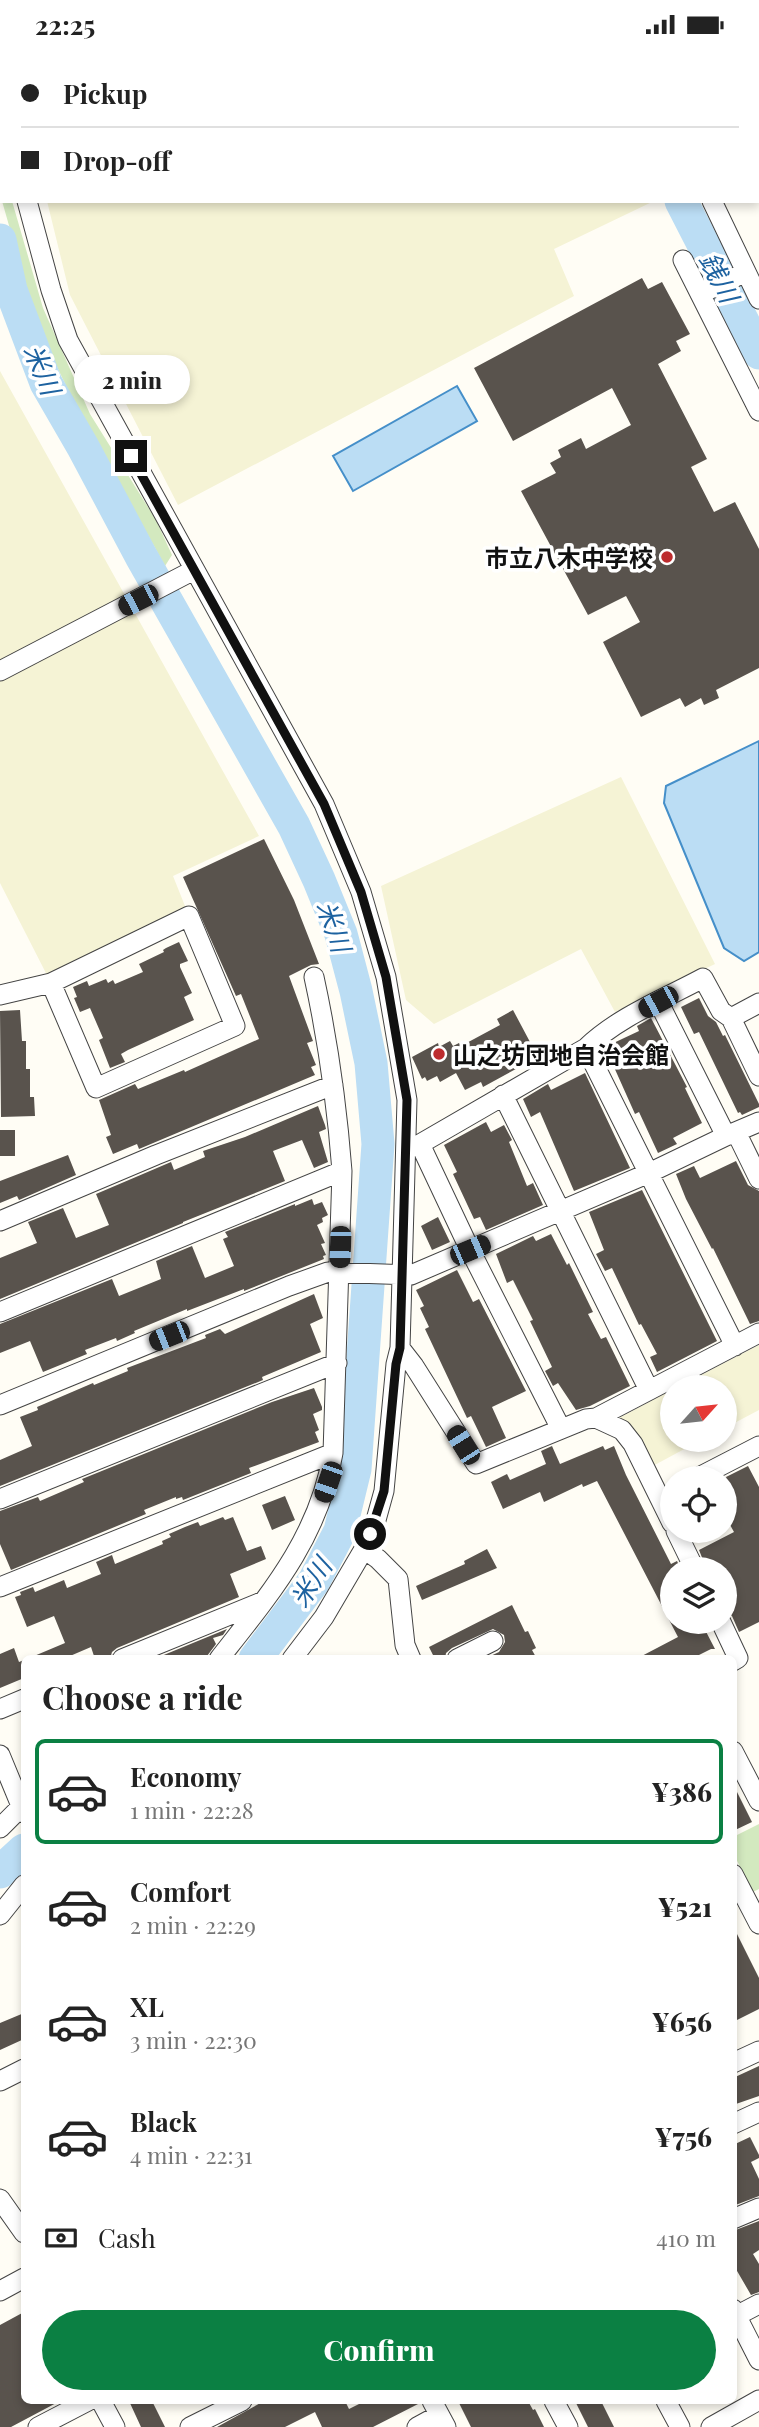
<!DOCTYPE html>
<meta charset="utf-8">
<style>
:root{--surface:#fff;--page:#f2f2f2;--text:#222;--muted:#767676;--line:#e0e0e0;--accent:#0b8043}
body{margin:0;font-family:"Playfair Display","Noto Sans JP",serif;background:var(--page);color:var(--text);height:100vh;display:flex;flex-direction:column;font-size:26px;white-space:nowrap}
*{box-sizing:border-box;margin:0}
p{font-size:23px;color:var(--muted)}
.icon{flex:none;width:38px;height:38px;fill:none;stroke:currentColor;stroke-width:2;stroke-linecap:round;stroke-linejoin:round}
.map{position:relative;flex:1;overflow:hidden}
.sheet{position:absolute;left:21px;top:1606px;width:716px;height:749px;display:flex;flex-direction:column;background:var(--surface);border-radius:10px;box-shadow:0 4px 10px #0003}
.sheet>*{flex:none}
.top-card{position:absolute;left:0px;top:0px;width:760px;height:154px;box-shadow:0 4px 10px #0003;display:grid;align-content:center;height:154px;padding:0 21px;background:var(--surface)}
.needle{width:46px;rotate:63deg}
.tools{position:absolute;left:660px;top:1326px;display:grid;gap:14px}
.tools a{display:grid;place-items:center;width:77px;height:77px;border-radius:50%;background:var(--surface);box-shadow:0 4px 10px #0003;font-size:35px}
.end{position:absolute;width:32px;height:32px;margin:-16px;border:9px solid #111;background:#fff;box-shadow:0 0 0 4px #fff}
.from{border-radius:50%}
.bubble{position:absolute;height:49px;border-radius:24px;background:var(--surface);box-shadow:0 4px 10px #0003;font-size:23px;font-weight:800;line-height:49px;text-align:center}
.car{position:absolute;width:21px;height:42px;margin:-21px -10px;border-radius:9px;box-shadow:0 0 5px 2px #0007;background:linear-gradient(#222 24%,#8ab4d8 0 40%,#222 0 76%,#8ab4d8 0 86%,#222 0)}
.top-card b{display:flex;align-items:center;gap:24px;height:66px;font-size:26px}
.top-card b+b{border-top:2px solid var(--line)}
.top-card i{width:18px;height:18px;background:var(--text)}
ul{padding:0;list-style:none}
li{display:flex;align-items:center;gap:21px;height:105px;margin:0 14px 10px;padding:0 7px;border:4px solid transparent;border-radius:10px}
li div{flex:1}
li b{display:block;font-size:26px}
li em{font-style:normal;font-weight:800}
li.on{border-color:var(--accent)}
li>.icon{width:63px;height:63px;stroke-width:1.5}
h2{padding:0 21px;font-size:32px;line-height:84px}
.pay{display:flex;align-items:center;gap:18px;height:77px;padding:0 21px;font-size:26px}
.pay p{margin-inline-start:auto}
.action{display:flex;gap:14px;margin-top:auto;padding:14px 21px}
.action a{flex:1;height:80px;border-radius:42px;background:var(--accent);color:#fff;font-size:28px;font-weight:800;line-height:80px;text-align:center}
.status{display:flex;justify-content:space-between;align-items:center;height:49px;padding:0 35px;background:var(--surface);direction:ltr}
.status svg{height:19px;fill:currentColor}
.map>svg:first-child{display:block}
</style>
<div class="status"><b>22:25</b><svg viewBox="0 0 49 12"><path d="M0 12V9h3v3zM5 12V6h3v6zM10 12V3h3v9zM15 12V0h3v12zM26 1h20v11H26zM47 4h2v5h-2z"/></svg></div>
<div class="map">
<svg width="759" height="2378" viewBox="0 0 759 2378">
<rect width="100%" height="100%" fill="#fffdf5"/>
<!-- farmland -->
<path fill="#f5f3d5" d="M0 0H593L594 2H2V12Z
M47 152H654L554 200 574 247 178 456 70 246Z
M0 322 259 787 173 827 189 867 51 934 0 834Z
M621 728 715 915 615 963 581 900 434 975 406 951 381 837Z
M759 1296V1361L725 1379 724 1339H676Z
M672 1341V1391H701L651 1418 615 1371Z"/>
<!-- green -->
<path fill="#d3e9bf" d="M2 152H12L43 259 90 365 156 471 172 506 165 517 70 345 38 278Z
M759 1775V1840L753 1843 733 1804V1788Z"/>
<!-- water -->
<path fill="#bbddf4" stroke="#458fc9" stroke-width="2" d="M457 337 477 372 353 442 333 407Z
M759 692V903L744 912 724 899 664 754 666 737Z"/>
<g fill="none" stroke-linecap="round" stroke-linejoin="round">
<!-- river -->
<path stroke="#bbddf4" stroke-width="33" d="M604 0 605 2
M681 152 759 304
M0 191 11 241 46 334 83 398 141 507 294 777 319 831 341 885 356 942 371 1014 378 1095 355 1420 340 1482 314 1532 255 1610
M0 1823 24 1801"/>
</g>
<!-- building -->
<path fill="#59534d" d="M642 229 648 240 662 233 690 285 676 292 681 302 658 315 707 410 691 418 714 463 735 453 759 500V619L716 641 719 649 704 656 701 649 685 658 680 649 641 668 603 593 640 573 626 547 588 566 521 442 556 424 550 414 561 408 558 401 581 389 586 400 631 376 612 339 513 392 474 319Z
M264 790 294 851 319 915 311 916 289 927 313 992 307 994 316 1016 311 1018 315 1026 139 1100 137 1095 113 1105 106 1088 111 1086 99 1051 135 1035 138 1040 184 1021 185 1023 259 990 241 945 236 947 183 828Z
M179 893 188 912 180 915V918L192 944 184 948 194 971 128 1001 121 1005 125 1013 110 1019 99 991 103 989 90 959 80 963 74 949 77 948 73 938 87 932 89 937 106 930 108 934 113 931 115 935 143 923 139 915 164 903 163 901 166 899Z
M699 949 708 967 716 973 723 987 725 986 759 1055V1058L742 1066 740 1063 738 1064 699 983 694 985 681 958Z
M20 961 22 992H26V1020H30V1048H34L35 1067 1 1068 0 962Z
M513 961 538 1008 483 1038 481 1033 465 1041 456 1024 440 1033 437 1027 427 1032 425 1028 422 1030 412 1008 438 994 439 998 450 992 453 997 459 994 461 997 500 976 497 970Z
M651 969 687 1038 685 1039 702 1074 673 1089 677 1095 658 1104 639 1063 635 1065 605 998 639 982 637 977Z
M585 1024 630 1119 574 1142 540 1063 531 1068 523 1050 548 1035 551 1041Z
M318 1057 325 1076 326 1080 319 1083 328 1113 314 1119 302 1091 273 1102 285 1132 183 1173V1174L0 1250V1209L37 1194 28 1173 63 1159 76 1189 109 1176 96 1145 171 1113 174 1121 205 1108 203 1102 245 1088Z
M486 1073 491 1083 504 1076 512 1091 509 1093 527 1137 533 1134 543 1156 486 1181 480 1168 474 1170 453 1125 457 1123 444 1096Z
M0 1081H15V1107H0Z
M68 1106 76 1126 19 1151 17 1147 0 1154V1132Z
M736 1112 748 1136 759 1142V1272L750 1275 713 1199 712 1200 686 1150 676 1125 694 1117 700 1129Z
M642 1141 717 1292 657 1323 650 1308 657 1305 641 1275 639 1276 612 1219 605 1222 596 1205 604 1201 589 1163Z
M312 1150 314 1156 322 1153 328 1166 322 1169 323 1173 317 1176 325 1194 321 1195 326 1206 323 1207 324 1210 244 1242V1240L187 1262V1260L134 1282 135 1284 117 1292 116 1289 85 1301 87 1305 43 1323 30 1292 0 1304V1275L112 1230 119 1247 161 1230 156 1212 192 1197 205 1229 234 1217 223 1190 228 1188 225 1183 295 1155V1157Z
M438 1168 450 1193 432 1201 421 1177Z
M551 1185 567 1216 569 1214 593 1263 588 1265 601 1290 606 1288 630 1337 590 1357 576 1361 558 1334 553 1337 545 1322 552 1318 530 1272 533 1271 513 1231 507 1234 496 1205 533 1187 536 1192Z
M457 1221 473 1253 479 1250 526 1342 492 1358 506 1389 486 1398 471 1367 467 1369 425 1280 429 1278 420 1259 424 1257 416 1241Z
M314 1245 323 1269 310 1275 321 1303 262 1328 263 1331 0 1437V1411L32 1397 20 1368 38 1361 37 1358 93 1334 94 1336 128 1322 127 1319 206 1289 205 1286 220 1280 225 1285Z
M314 1339 322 1358V1361L313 1365 319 1381 315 1383 319 1393 249 1419 251 1424 183 1451 182 1448 176 1450V1448L144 1461 146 1465 11 1521 0 1495V1462L38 1448 40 1452 84 1433 82 1430 272 1353Z
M552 1397 560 1415 603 1397 605 1401 614 1397 626 1426 671 1515 677 1512 681 1521H672V1573H701L715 1600H711L691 1610H636L678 1588 597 1432 583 1438 582 1435 544 1453 540 1443 503 1460 491 1433 507 1425 510 1431 546 1415 541 1402Z
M748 1417 759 1438V1573L739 1583 732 1567 724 1562V1521H707L699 1501 734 1483 724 1465V1429Z
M285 1447 295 1471 272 1481 262 1456Z
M223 1468 225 1471 233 1468 247 1502 261 1497 266 1510 230 1525 239 1548 117 1599 112 1603 110 1610H95L91 1598 63 1610H27L65 1594 54 1567 27 1578 15 1548 21 1546 20 1543 33 1538 35 1543 64 1531 67 1539 101 1525 96 1513 112 1506 115 1515 163 1495 162 1492 171 1488 169 1485 185 1478 198 1473 200 1477Z
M487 1500 497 1519 422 1551 416 1537 465 1515 464 1512Z
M512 1556 525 1583 528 1582 536 1599 532 1601 537 1610H484L499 1603 505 1593 504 1586 493 1580 452 1599 446 1604 445 1610H435L429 1598Z
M227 1580 223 1586 213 1589 216 1595 207 1607 200 1610H154Z
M14 1599 19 1613 24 1611V1629L0 1639V1605Z
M733 1735 752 1773 733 1782Z
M733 1877 759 1929V1960L733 1973Z
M24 1964V1990L0 2001V1974Z
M759 2017V2047L733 2056V2029Z
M750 2088 759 2106V2109L751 2113 759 2130V2147L733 2157V2096Z
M759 2172V2201L753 2205 759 2215V2243L751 2246 733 2215V2182Z
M24 2263V2352H60L11 2378H0V2276Z
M129 2352H152L165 2378H141Z
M264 2352H345L349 2360 365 2352H420V2354L373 2378H322L315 2363 285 2378H217Z
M458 2352H528L533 2361 535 2360 544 2378H471Z
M575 2352H601L614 2378H588Z"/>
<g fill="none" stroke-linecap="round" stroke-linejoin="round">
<defs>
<path id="minor" d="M638 0 639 2
M0 68 2 72
M27 152 51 241 68 291 324 755 361 843 386 928 407 1051 400 1299 396 1315 384 1442 376 1471 364 1500 324 1568 292 1610
M712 152 759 250
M683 211 759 362
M700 245 746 223
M0 622 194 521
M0 946 51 934 189 867 235 977 96 1039 51 934
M658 952 726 1087
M731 969 759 954
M586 999 735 1297
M503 1046 649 1341
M736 1083 759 1130
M420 1095 470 1201 561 1380
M407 1098 420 1095 586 999C618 968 664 950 703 929L721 962 731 969 759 1027
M0 1172 156 1106 333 1036
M0 1263 342 1122
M400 1299 414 1317 476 1415 586 1370 596 1369 759 1284
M0 1356 289 1237 328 1223 411 1226 649 1124 726 1087 759 1073
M596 1369 622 1381 633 1395 672 1474
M695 1430 759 1397
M0 1450 337 1314
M676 1482 695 1521
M364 1500 378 1510 398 1530 405 1596 411 1610
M0 1538 333 1404
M721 1573 738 1609 733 1612
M122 1610 264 1552
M219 1610C270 1545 319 1488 333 1404L342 1122C337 1057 328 992 314 928
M457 1610 493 1592
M0 1660 24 1650
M733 1702 759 1752
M0 1706 24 1764
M0 1779 24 1755
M733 1825 759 1875
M0 1866 24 1836
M733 2014 759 2002
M0 2032 24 2020
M733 2075 759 2063
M0 2150 24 2184
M733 2170 759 2159
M0 2242 24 2229
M733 2260 759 2311
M736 2267 759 2255
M101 2352 115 2378
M432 2352 446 2378
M554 2352 568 2378
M666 2352 680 2378
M38 2378 88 2352
M190 2378 242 2352
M417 2378 439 2366
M711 2378 759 2351"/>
</defs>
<!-- minor casing -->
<use href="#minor" stroke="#444" stroke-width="21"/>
<!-- minor -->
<use href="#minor" stroke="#fff" stroke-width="19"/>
</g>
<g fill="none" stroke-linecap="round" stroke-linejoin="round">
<!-- route -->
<path stroke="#111" stroke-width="9" d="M131 407 324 755 361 843 386 928 407 1051 400 1299 396 1315 384 1442 370 1485"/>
</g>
<!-- markers -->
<g fill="#bd2c2e" stroke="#fff" stroke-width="2.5">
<circle cx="667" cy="508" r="7"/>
<circle cx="439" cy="1005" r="7"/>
</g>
<g text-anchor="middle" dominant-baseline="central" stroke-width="7" stroke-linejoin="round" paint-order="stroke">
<!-- poi labels -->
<g font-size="24" font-weight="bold" fill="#111" stroke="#fff" text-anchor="end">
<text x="653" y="508">市立八木中学校</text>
<text x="453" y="1005" text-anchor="start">山之坊団地自治会館</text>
</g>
<!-- water labels -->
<g font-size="26" font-style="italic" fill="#1d62a0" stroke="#fff">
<text transform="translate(720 228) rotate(63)">銭川</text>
<text transform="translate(43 320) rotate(67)">米川</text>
<text transform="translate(335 877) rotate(71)">米川</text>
<text transform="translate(310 1533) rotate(-57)">米川</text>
</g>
</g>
</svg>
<div class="tools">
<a><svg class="needle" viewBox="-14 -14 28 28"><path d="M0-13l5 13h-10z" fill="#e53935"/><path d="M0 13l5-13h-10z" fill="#767676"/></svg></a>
<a><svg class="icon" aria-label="locate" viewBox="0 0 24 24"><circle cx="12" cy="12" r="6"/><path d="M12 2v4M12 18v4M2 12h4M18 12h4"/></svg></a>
<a><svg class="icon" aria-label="layers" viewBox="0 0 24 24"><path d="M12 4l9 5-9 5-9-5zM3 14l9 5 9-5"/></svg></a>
</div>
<i class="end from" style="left:370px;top:1485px"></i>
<i class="end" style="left:131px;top:407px"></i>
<div class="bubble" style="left:74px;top:306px;width:116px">2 min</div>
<i class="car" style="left:138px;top:551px;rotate:243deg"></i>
<i class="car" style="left:658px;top:953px;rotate:242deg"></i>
<i class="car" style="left:340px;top:1198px;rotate:182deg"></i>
<i class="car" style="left:470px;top:1201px;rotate:67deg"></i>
<i class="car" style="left:169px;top:1287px;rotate:248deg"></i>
<i class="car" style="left:463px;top:1396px;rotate:328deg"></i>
<i class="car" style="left:328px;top:1433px;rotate:199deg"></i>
<div class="top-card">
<b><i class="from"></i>Pickup</b>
<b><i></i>Drop-off</b>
</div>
<section class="sheet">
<h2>Choose a ride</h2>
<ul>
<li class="on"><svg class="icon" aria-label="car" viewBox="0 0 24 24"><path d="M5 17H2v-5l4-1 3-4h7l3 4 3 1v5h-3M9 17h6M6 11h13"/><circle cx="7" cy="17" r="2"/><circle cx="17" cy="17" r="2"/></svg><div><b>Economy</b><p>1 min · 22:28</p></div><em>¥386</em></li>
<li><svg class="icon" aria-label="car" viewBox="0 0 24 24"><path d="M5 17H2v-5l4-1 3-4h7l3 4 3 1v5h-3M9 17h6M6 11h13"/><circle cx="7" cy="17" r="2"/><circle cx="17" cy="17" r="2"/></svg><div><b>Comfort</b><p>2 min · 22:29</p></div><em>¥521</em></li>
<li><svg class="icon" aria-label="car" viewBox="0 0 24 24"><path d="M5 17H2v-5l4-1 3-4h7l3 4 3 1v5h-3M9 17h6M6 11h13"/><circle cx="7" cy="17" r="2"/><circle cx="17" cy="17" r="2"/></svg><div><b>XL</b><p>3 min · 22:30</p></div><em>¥656</em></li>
<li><svg class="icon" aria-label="car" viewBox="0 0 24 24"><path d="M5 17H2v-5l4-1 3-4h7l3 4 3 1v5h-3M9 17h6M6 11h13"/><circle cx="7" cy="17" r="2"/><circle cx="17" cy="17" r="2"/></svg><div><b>Black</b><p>4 min · 22:31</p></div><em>¥756</em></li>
</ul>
<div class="pay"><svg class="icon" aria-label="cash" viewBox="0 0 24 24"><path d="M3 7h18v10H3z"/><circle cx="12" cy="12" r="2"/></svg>Cash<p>410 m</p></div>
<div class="action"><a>Confirm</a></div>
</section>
</div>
